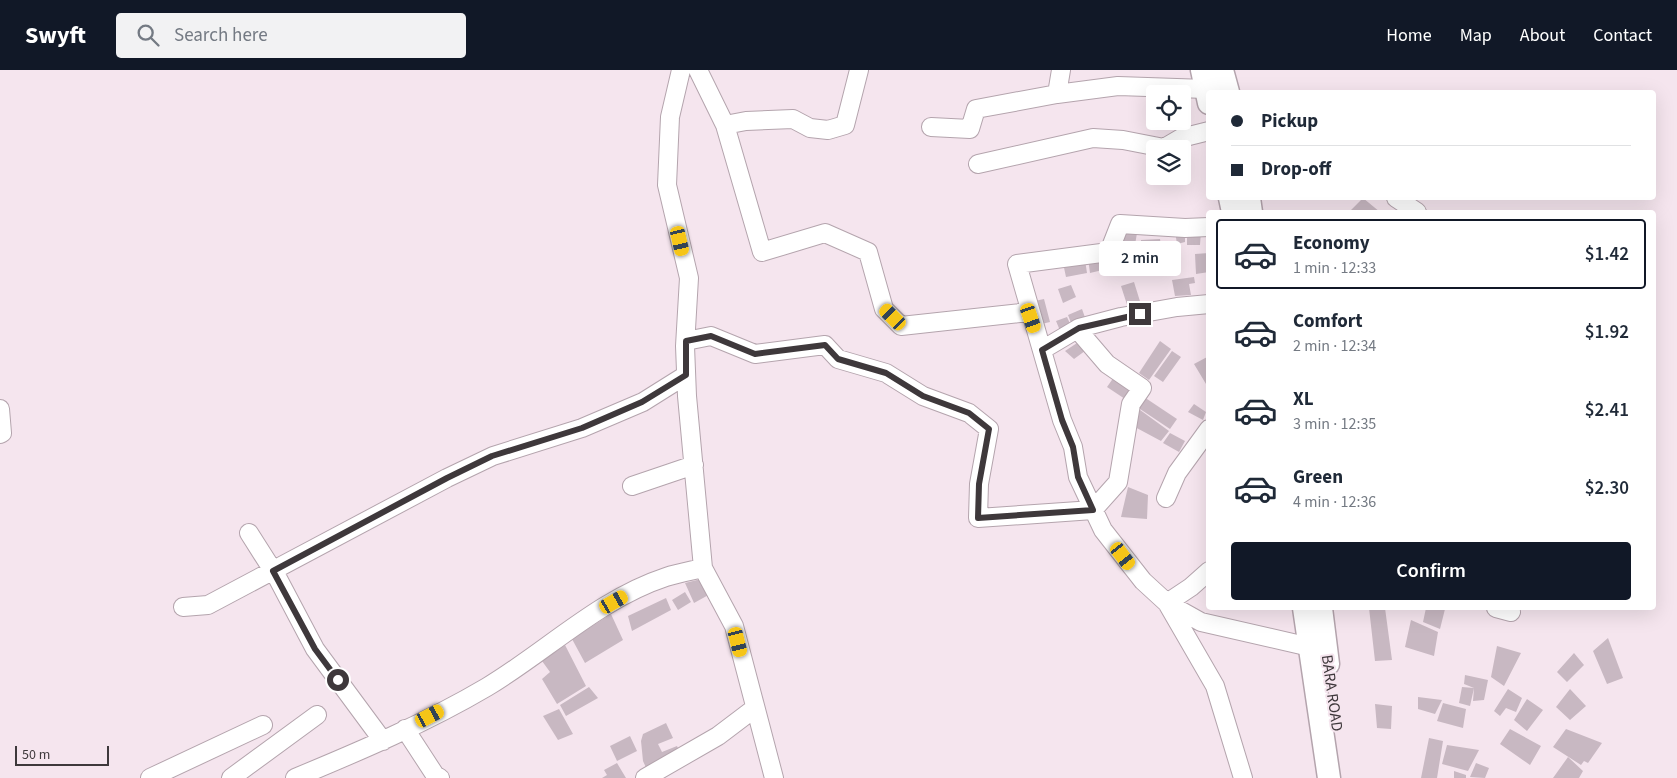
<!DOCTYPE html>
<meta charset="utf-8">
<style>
:root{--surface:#fff;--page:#f2f2f3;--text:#1f2937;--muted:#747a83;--line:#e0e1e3;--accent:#111827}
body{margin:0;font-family:"Source Sans 3",sans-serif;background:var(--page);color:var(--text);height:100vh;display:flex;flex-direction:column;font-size:19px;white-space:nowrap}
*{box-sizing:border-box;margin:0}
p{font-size:16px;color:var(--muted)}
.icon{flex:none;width:28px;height:28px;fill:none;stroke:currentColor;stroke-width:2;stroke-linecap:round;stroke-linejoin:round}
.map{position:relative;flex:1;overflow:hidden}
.sheet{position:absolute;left:1206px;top:140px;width:450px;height:400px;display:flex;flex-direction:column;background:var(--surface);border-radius:5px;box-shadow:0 5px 20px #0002}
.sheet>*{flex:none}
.top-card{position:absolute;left:1206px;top:20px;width:450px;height:110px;border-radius:5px;box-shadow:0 5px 20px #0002;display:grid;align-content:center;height:110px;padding:0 25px;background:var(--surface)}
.tools{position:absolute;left:1146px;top:15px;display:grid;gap:10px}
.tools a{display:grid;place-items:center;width:45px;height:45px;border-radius:5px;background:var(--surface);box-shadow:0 5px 20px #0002;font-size:25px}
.scale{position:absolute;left:15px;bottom:12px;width:94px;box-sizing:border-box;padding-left:5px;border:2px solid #3e383b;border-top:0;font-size:14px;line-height:18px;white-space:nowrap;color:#3e383b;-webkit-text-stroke:4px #f5e5ee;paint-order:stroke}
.end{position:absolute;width:22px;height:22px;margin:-11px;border:6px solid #3e383b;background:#fff;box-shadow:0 0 0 2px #fff}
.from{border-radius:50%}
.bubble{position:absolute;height:35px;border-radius:5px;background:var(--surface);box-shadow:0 5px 20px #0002;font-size:16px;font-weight:600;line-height:35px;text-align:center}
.car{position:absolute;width:15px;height:30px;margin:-15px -8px;border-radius:6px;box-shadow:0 0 4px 1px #0007;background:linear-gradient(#f5c518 24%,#345 0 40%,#f5c518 0 76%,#345 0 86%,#f5c518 0)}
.top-card b{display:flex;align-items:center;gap:18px;height:48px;font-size:19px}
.top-card b+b{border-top:1px solid var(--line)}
.top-card i{width:12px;height:12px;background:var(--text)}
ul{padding:9px 0 0;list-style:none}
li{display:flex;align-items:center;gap:15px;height:70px;margin:0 10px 8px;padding:0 15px;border:2px solid transparent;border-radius:5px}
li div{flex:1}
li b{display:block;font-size:19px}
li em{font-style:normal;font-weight:600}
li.selected{border-color:var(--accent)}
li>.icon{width:45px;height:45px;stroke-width:1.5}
.primary-button{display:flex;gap:10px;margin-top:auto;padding:10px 25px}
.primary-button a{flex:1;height:58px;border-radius:5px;background:var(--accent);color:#fff;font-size:20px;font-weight:600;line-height:58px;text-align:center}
header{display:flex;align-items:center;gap:30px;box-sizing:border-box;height:70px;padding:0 25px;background:var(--accent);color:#fff}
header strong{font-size:24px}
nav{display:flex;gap:28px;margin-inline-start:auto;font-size:18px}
.search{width:350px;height:45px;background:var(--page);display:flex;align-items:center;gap:12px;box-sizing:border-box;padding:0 18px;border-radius:5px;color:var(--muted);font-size:19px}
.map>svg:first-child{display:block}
</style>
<header>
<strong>Swyft</strong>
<div class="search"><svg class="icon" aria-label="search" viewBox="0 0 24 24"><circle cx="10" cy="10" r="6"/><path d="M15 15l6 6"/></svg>Search here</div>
<nav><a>Home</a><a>Map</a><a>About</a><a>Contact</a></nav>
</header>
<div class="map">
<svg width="1677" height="708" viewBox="0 0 1677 708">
<rect width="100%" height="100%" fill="#f5e5ee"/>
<!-- building -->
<path fill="#c8b8c2" d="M1363 128 1380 142H1349Z
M1123 160 1137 163 1133 187 1118 186Z
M1175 161 1185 165V172L1177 174Z
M1187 162H1201L1200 175H1187Z
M1160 169 1162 184 1146 186V179H1141V170Z
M1209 183V202L1196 204 1195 184Z
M1110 184 1115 197 1090 203 1088 188Z
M1085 190 1087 203 1066 207 1063 193Z
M1194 207 1195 213 1189 214 1191 225 1175 226 1172 210Z
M1134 212 1143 241 1130 244 1121 216Z
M1071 215 1076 227 1063 233 1058 219Z
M1044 229 1050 252 1037 255 1030 232Z
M1082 239 1087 253 1073 258 1068 245Z
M1067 247 1072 258 1061 263 1056 251Z
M1083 269 1089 278 1074 289 1065 281Z
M1160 271 1171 279 1149 310 1139 303Z
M1172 281 1181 287 1163 312 1154 306Z
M1209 286V319L1194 294Z
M1114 307 1177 349 1170 359 1107 317Z
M1194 334 1206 342 1203 350 1188 342Z
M1136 337 1169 361 1161 371 1133 356Z
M1170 363 1185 371 1179 382 1163 373Z
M1128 417 1148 425 1147 449 1121 447Z
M705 508 712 523 694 533 685 513Z
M685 522 691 532 678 540 672 530Z
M666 528 671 540 632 561 628 546Z
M1369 538H1385L1392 590 1375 591Z
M1426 538 1445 539 1440 559 1423 552Z
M611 544 623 570 585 593 572 569Z
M1411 550 1438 562 1434 586 1405 577Z
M1608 568 1623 608 1607 614 1593 581Z
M565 575 586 616 557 634 542 609 550 602 542 591Z
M1497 576 1521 583 1504 616 1491 607Z
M1574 583 1584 595 1567 612 1557 602Z
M1465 605 1488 610 1484 630 1473 631 1474 618 1464 614Z
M589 617 598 628 566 646 560 635Z
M1462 617 1474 618 1470 636 1459 633Z
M1508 619 1522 628 1516 642 1506 638 1500 646 1494 641Z
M1570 619 1586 636 1570 650 1556 637Z
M1418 627 1442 630 1435 644 1418 639Z
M1527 629 1543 640 1527 661 1514 650Z
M1443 633 1466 639 1463 658 1437 651Z
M1375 634 1392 636 1391 659 1377 658Z
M559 639 573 664 558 670 543 646Z
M666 653 673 668 658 674 662 682 677 676 682 687 648 702 643 691 641 671 643 664Z
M1510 659 1541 676 1530 695 1500 674Z
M1566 659 1602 673 1588 693 1584 691 1581 695 1553 677Z
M630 666 637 681 617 691 610 676Z
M1429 668 1443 671 1437 708H1421Z
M1447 675 1479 680 1468 701 1442 694Z
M1568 687 1583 701 1579 708H1553Z
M617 693 626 708H602L607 705 604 700Z
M1476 693 1489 698 1485 708 1470 707Z
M1454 701 1466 705V708H1454Z"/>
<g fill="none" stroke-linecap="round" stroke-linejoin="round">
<defs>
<path id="minor" d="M681 0 670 47 667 115 689 208 685 276 687 326 703 498 734 556 774 708
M698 0 725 55 746 51 793 49 810 58 828 60 845 55 859 0
M1061 0 1057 24 1118 16 1206 19
M725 55 762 182 825 163 868 182 884 239 901 256 1029 242
M931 57 970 59 976 39 1057 24
M978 94 1093 68 1123 70 1164 78 1181 68 1209 61
M1396 128 1417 142
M1209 157 1185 158 1120 154 1109 182 1017 194 1062 350 1073 377 1078 407 1103 460 1143 511 1167 533 1201 552 1310 577
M686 271 711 266 755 284 825 275 838 289 886 303 923 326 969 343 989 359 979 414 978 448 1093 440 1118 412 1131 334 1142 318 1107 294 1077 259
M1042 280 1079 258 1121 247 1177 237 1209 234
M0 339 2 363 0 364
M632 416 694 395
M1166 428 1177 403 1209 359
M249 463 277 507 315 579 383 671
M1209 501 1191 517 1167 533 1215 616 1243 708
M183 537 208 535 447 408 493 386 582 358 643 332 686 305
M1496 538 1511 542
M405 659 435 705 440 708
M150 708 263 655
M231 708 317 645
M295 708C360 681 426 653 487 617 547 581 599 529 666 507 678 503 690 501 703 498
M645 708 718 666 755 638"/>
<path id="major" d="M1202 0 1209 33
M1222 0 1228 22
M1230 128 1233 142
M1249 128 1251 142
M1304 538 1329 708
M1321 538 1328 594"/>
</defs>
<!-- minor casing -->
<use href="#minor" stroke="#b4a4ad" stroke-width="20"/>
<!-- major casing -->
<use href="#major" stroke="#b4a4ad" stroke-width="25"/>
<!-- minor -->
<use href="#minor" stroke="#fff" stroke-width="18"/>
<!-- major -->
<use href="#major" stroke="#fff" stroke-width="22"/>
</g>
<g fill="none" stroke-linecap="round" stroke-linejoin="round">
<!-- route -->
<path stroke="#3e383b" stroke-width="6" d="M338 610 315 579 273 501 447 408 492 386 582 358 642 332 686 305V271L711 266 755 284 825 275 838 289 886 303 923 326 969 343 989 359 979 414 978 448 1093 440 1078 407 1073 377 1062 350 1042 280 1079 258 1140 244"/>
</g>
<g text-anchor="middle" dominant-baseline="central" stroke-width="4" stroke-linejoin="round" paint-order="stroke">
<!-- street labels -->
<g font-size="16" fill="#3e383b" stroke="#f5e5ee">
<text transform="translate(1332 623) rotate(82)">BARA ROAD</text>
</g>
</g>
</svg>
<div class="tools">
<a><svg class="icon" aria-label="locate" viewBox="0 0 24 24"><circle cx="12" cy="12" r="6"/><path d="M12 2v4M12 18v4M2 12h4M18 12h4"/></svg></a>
<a><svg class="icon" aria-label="layers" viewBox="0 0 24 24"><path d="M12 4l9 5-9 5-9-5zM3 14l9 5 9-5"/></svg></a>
</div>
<div class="scale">50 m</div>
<i class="end from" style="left:338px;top:610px"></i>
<i class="end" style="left:1140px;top:244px"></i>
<div class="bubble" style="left:1099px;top:171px;width:82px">2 min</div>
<i class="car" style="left:680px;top:171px;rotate:167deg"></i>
<i class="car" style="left:893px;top:247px;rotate:315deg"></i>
<i class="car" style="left:1031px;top:248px;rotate:161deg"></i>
<i class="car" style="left:1123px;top:486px;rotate:143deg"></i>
<i class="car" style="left:614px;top:532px;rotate:60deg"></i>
<i class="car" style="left:738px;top:572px;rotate:166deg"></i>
<i class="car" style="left:430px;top:646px;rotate:62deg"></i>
<div class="top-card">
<b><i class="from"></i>Pickup</b>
<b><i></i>Drop-off</b>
</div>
<section class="sheet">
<ul>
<li class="selected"><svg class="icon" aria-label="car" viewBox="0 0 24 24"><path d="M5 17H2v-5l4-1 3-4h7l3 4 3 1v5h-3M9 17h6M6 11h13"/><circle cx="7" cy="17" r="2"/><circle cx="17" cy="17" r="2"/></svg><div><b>Economy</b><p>1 min · 12:33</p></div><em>$1.42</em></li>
<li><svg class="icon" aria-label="car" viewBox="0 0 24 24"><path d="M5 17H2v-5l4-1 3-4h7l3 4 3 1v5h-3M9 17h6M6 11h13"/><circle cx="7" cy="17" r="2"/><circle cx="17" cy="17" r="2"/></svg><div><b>Comfort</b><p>2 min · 12:34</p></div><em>$1.92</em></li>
<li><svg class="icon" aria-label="car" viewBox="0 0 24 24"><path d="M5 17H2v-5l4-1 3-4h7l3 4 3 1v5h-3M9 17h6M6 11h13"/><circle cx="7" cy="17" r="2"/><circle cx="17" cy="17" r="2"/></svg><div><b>XL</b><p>3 min · 12:35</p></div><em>$2.41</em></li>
<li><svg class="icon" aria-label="car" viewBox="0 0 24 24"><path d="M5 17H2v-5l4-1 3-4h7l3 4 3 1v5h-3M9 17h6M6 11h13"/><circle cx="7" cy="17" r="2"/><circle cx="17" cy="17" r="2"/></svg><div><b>Green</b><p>4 min · 12:36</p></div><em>$2.30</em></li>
</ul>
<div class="primary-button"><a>Confirm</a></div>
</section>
</div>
